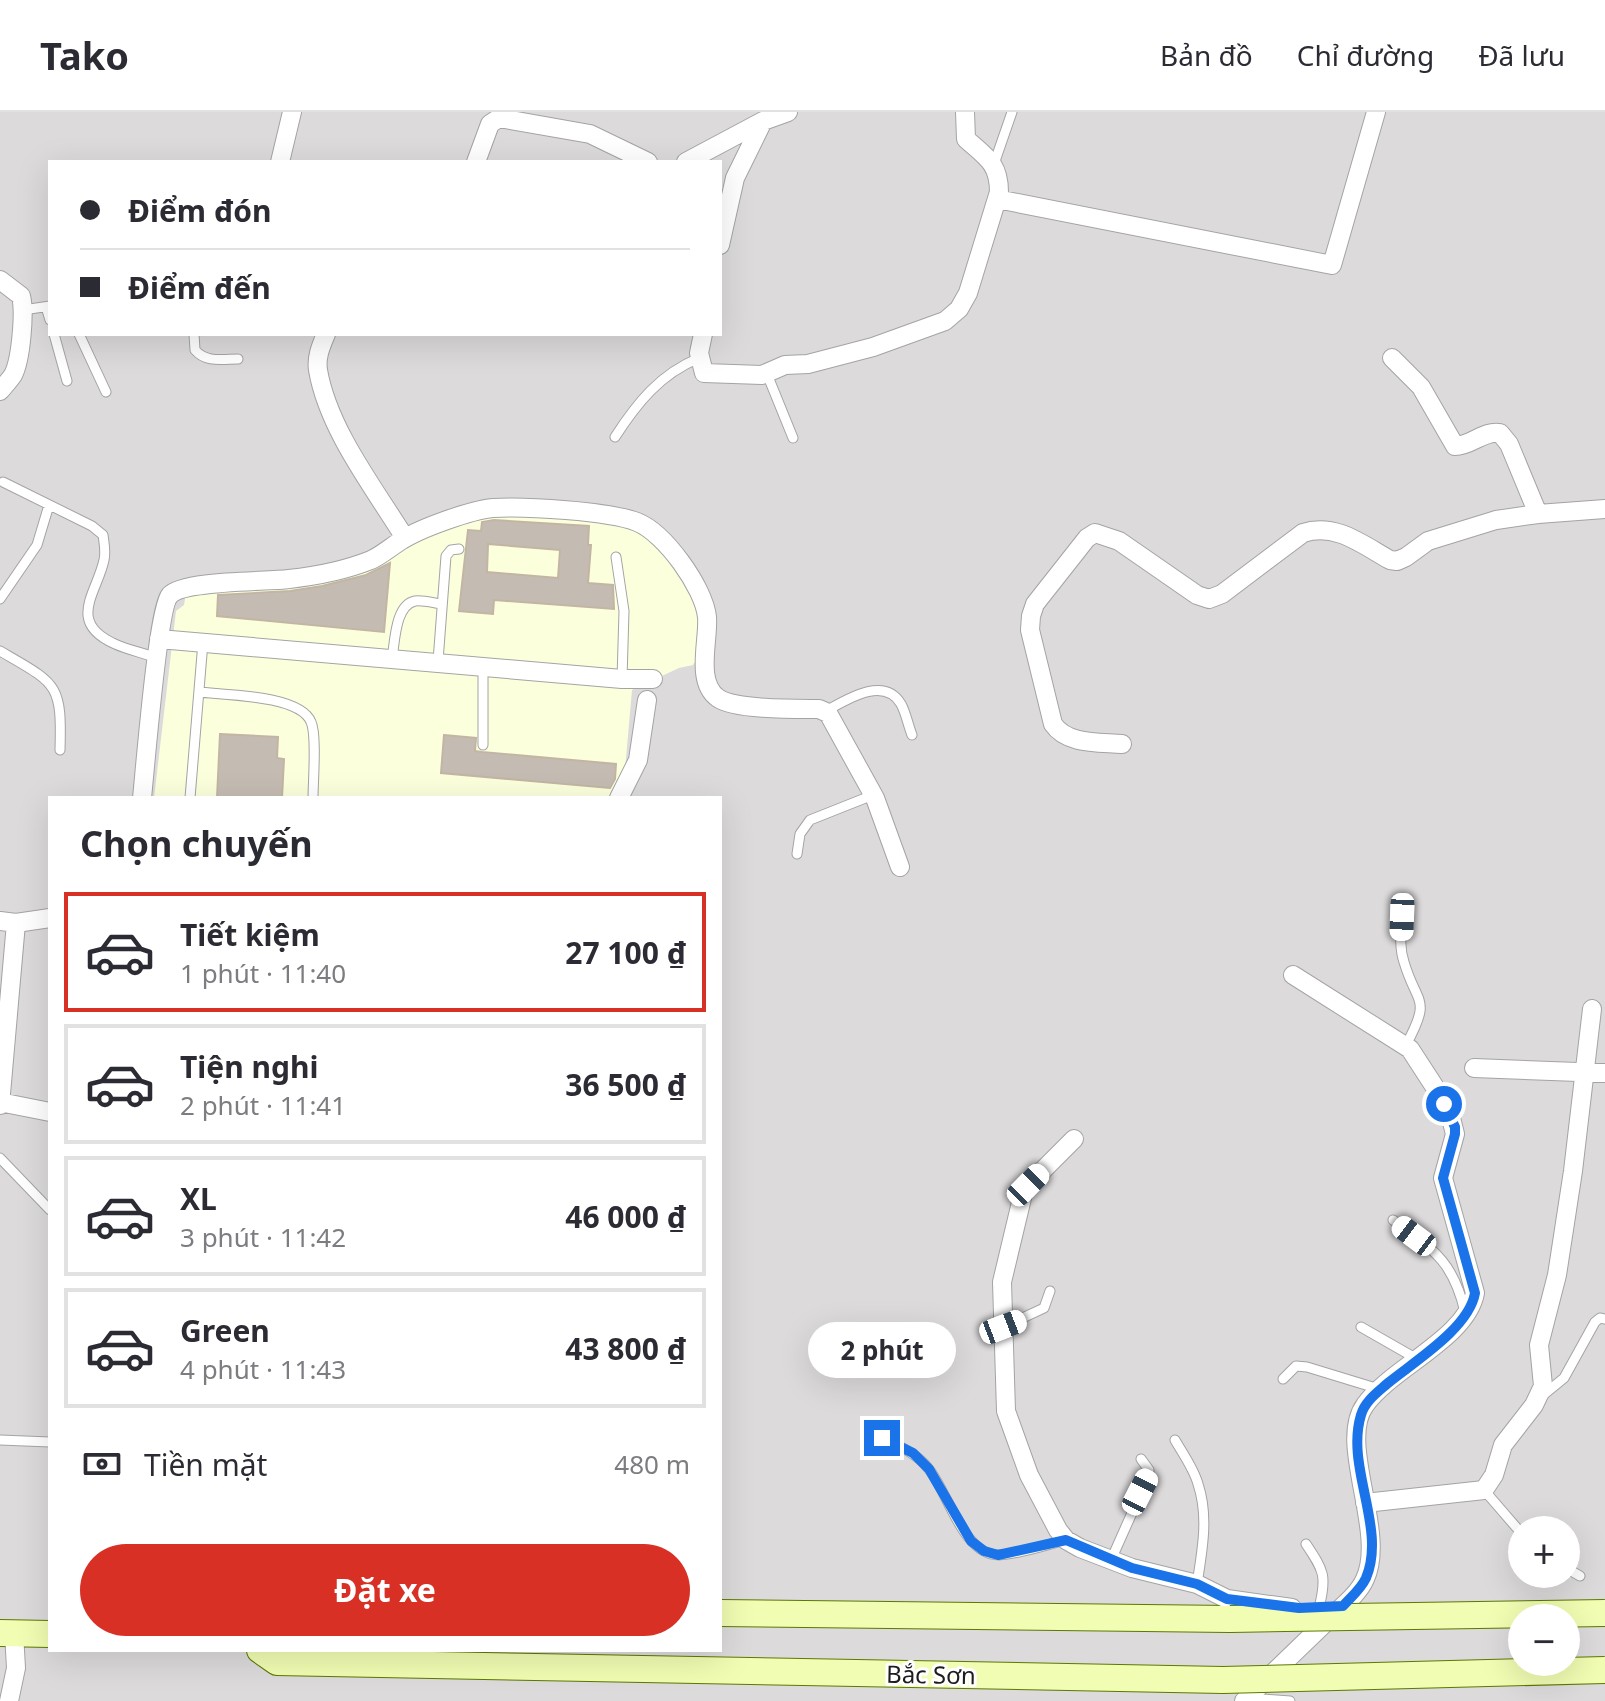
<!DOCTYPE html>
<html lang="vi">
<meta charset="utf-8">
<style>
:root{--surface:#fff;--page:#f2f2f3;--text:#2b2b33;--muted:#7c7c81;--line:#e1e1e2;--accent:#d93025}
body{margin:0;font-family:"Noto Sans",sans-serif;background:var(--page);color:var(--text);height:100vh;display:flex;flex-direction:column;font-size:30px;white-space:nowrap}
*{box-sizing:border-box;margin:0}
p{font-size:26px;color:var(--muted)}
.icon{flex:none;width:44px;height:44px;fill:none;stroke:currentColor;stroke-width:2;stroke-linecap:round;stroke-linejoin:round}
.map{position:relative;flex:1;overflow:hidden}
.details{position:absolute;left:48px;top:684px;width:674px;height:856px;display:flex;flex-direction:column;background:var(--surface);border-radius:0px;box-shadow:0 8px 32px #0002}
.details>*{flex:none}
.banner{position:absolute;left:48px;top:48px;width:674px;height:176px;border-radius:0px;box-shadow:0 8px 32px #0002;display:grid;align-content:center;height:176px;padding:0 32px;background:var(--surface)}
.fabs{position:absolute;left:1508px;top:1404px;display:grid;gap:16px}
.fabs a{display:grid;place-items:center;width:72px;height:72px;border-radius:50%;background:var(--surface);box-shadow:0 8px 32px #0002;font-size:40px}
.end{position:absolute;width:36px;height:36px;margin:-18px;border:10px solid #1a73e8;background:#fff;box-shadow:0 0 0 4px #fff}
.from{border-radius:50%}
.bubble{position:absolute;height:56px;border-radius:28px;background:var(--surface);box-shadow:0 8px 32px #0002;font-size:26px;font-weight:700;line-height:56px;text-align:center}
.car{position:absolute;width:24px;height:48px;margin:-24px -12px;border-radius:10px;box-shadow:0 0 6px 2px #0007;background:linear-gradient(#fff 24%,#345 0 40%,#fff 0 76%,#345 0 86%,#fff 0)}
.banner b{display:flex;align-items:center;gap:28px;height:76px;font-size:30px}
.banner b+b{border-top:2px solid var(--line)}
.banner i{width:20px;height:20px;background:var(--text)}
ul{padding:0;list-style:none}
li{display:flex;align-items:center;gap:24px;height:120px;margin:0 16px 12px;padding:0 16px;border:4px solid var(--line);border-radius:0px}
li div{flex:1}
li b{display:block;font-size:30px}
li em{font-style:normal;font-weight:700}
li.selected{border-color:var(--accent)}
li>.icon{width:72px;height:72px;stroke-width:1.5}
h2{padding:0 32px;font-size:36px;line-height:96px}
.pay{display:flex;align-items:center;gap:20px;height:88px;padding:0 32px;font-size:30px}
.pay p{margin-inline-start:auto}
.cta{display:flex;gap:16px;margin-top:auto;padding:16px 32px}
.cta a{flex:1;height:92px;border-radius:48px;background:var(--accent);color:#fff;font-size:32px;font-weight:700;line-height:92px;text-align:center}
header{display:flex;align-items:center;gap:48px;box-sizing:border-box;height:112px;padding:0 40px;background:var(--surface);border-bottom:2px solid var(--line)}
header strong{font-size:38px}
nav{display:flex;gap:44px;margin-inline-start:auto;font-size:28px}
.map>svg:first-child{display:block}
</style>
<header>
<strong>Tako</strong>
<nav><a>Bản đồ</a><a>Chỉ đường</a><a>Đã lưu</a></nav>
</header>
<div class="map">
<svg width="1605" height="1589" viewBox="0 0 1605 1589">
<rect width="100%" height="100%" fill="#efede3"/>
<!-- residential -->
<path fill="#dcdada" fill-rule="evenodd" d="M0 0H1605V1589H0ZM50 50H720V222H50ZM50 686H720V1538H50ZM1522 1418H1566V1462H1522ZM1522 1506H1566V1550H1522Z"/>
<!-- education -->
<path fill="#fbffdc" d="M500 398 636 413 672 448 703 504 698 545 693 553 679 556 632 578 625 658 617 678 610 686H456L451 684 441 686H154L176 499 184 493 186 481 291 471Z"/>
<!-- building -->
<path fill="#c4bcb2" stroke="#c2b5a4" stroke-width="2" fill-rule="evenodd" d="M494 408 589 414 588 433H591L588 471 613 473 614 497 494 488 493 502 459 499 468 418 481 419 482 410ZM488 432 560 438 558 466 487 460Z
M390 451 384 520 217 504 218 483 290 479 322 474 366 463Z
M220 622 278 625 277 646 284 647 282 686H217Z
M444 623 476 626 475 639 482 640 616 652 615 667 610 676 441 661Z"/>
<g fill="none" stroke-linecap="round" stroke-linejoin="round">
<defs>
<path id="service" d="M994 52 1012 0
M46 195 50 208
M23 198 50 194
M54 222 67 269
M79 222 106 280
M194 222 195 238C206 251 223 247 238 247
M767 262 793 326
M615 325C637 291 660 262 699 246
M3 370 92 414 103 423C104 431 106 439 104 448 97 481 66 510 115 532 128 538 144 541 157 546
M616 445 624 499 622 567
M0 487 37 433 49 393
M0 539C57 572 62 571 60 638
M392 546C395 530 395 493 415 489 423 488 434 491 441 492
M438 549 446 444 451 438 459 437
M199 580C225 583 300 583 311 610 317 623 313 670 313 686
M826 599C846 588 884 563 901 592 906 601 908 613 912 623
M483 633V553
M190 686 203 530
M797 742 800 722 810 708 873 683
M1402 805C1401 820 1399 835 1404 850 1417 894 1432 885 1406 933
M0 1046 50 1098
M1393 1108C1434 1138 1453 1149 1465 1200
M1003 1215 1044 1196 1050 1179
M1361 1215 1417 1247
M1283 1267 1296 1254 1307 1255 1379 1277
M1542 1284 1564 1266 1595 1210 1600 1206 1605 1207
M882 1326C899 1334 916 1341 928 1356 948 1379 962 1443 999 1443 1020 1442 1045 1433 1066 1428
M0 1328 50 1330
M1175 1328C1183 1342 1194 1357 1198 1372 1209 1405 1202 1439 1197 1472
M1484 1378 1522 1422
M1306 1432C1324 1459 1327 1464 1319 1496
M1111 1448 1148 1365 1149 1358 1141 1347
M1566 1456 1580 1464
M1250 1586 1290 1589"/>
<path id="minor" d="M280 50 292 0
M476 50 490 12 499 6 590 22 648 50
M686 50 763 9 788 0
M997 87 1332 153 1376 0
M720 133 735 66 763 9
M0 168 21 184C25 200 21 248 13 263 9 269 4 274 0 279
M326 222C321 234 316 245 318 258 328 317 374 376 405 426
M703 222 699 241 704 261 762 263 785 253 808 252 873 235 945 209 959 197 968 181 999 80C999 51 986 45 966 27L965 0
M1392 246 1421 275 1455 334C1471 334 1484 318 1500 321L1509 332 1538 402
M159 527 622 567H653
M1122 632C1099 630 1067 633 1053 612L1030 518 1031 504 1035 492 1087 426 1095 421 1119 429 1197 483 1209 487 1222 482 1303 421C1335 410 1363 433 1390 448L1397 449 1406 445 1428 429 1496 408 1538 402 1605 397
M142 686C145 658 158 495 170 483 184 468 265 470 289 467 316 464 346 458 371 448 382 443 392 434 402 428 421 416 471 398 493 396 524 394 609 399 637 410 665 421 704 476 707 505 709 528 695 570 718 586 735 598 797 597 819 597L828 601 875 686 900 755
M619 686 638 648 647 588
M0 809 16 811 0 993
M16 811 50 806
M1474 956 1605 961
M0 990 50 1000
M1074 1027 1028 1073 1023 1082 1002 1170 1006 1299 1029 1363 1058 1418 1066 1428 1080 1436 1132 1456 1197 1472 1227 1487 1292 1496
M1365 1391 1484 1378 1494 1363 1503 1333 1534 1293 1543 1274 1539 1233 1557 1163 1573 1059 1592 897
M9 1589 16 1556 14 1521
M1244 1589C1272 1562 1300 1535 1328 1508 1340 1496 1358 1483 1365 1467 1387 1420 1337 1331 1365 1293 1391 1256 1467 1226 1475 1181L1443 1066 1455 1022 1451 1006 1436 977 1410 937 1293 863"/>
<path id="secondary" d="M720 1501 1230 1507
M0 1521 50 1522
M260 1538 277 1550 1223 1568"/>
</defs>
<!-- service casing -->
<use href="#service" stroke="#a4a4a4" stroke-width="11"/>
<!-- minor casing -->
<use href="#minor" stroke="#a4a4a4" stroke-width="20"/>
<!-- secondary casing -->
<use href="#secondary" stroke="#5d7900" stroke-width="28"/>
<!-- service -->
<use href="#service" stroke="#fff" stroke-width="9"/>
<!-- minor -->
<use href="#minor" stroke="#fff" stroke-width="18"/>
<!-- secondary -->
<use href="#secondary" stroke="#f1fdb2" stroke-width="26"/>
<defs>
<path id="secondary-bridge" d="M1230 1507 1605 1501
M1223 1568 1605 1558"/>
</defs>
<!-- secondary-bridge casing -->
<use href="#secondary-bridge" stroke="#5d7900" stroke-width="28" stroke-linecap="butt"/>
<!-- secondary-bridge -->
<use href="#secondary-bridge" stroke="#f1fdb2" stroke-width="26"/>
</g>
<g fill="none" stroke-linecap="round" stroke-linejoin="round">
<!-- route -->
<path stroke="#1a73e8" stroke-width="10" d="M882 1326 913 1341 929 1357 971 1429 984 1439 998 1443 1066 1428 1132 1456 1197 1472 1227 1487 1299 1496 1343 1494C1351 1485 1361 1477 1366 1466 1387 1416 1345 1355 1361 1303 1365 1289 1378 1280 1388 1271 1415 1249 1469 1216 1475 1181L1443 1066 1455 1022V1015L1444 992"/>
</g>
<g text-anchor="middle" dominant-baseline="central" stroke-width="6" stroke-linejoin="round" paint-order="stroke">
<!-- street labels -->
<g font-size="24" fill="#1d1d1d" stroke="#fff">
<text transform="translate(931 1562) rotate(1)">Bắc Sơn</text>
</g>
</g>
</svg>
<div class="fabs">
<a>+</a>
<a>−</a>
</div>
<i class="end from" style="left:1444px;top:992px"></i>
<i class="end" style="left:882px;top:1326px"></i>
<div class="bubble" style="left:808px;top:1210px;width:148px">2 phút</div>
<i class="car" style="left:1402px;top:805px;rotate:182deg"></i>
<i class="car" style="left:1028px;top:1073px;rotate:45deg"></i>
<i class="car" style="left:1414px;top:1124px;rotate:307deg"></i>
<i class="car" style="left:1003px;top:1215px;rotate:69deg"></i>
<i class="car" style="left:1140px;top:1380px;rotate:27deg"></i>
<div class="banner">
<b><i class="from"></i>Điểm đón</b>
<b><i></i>Điểm đến</b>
</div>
<section class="details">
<h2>Chọn chuyến</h2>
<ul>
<li class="selected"><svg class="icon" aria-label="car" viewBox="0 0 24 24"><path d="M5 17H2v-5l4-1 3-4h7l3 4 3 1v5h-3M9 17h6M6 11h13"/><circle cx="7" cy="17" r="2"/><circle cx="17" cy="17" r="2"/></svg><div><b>Tiết kiệm</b><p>1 phút · 11:40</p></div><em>27 100 ₫</em></li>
<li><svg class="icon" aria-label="car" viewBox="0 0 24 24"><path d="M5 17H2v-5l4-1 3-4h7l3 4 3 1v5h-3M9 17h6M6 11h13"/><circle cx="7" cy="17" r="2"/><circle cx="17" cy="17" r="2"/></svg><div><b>Tiện nghi</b><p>2 phút · 11:41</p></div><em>36 500 ₫</em></li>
<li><svg class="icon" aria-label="car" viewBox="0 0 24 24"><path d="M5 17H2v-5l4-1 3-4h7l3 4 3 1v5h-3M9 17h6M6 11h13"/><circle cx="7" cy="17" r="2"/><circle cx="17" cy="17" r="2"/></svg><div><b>XL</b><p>3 phút · 11:42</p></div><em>46 000 ₫</em></li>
<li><svg class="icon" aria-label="car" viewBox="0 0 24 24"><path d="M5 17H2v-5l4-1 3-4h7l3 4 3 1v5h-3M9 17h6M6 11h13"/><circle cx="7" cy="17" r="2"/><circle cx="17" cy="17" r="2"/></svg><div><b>Green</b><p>4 phút · 11:43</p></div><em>43 800 ₫</em></li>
</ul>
<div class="pay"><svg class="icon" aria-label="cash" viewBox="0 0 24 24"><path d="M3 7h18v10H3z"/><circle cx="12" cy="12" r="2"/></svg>Tiền mặt<p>480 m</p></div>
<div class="cta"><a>Đặt xe</a></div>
</section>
</div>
